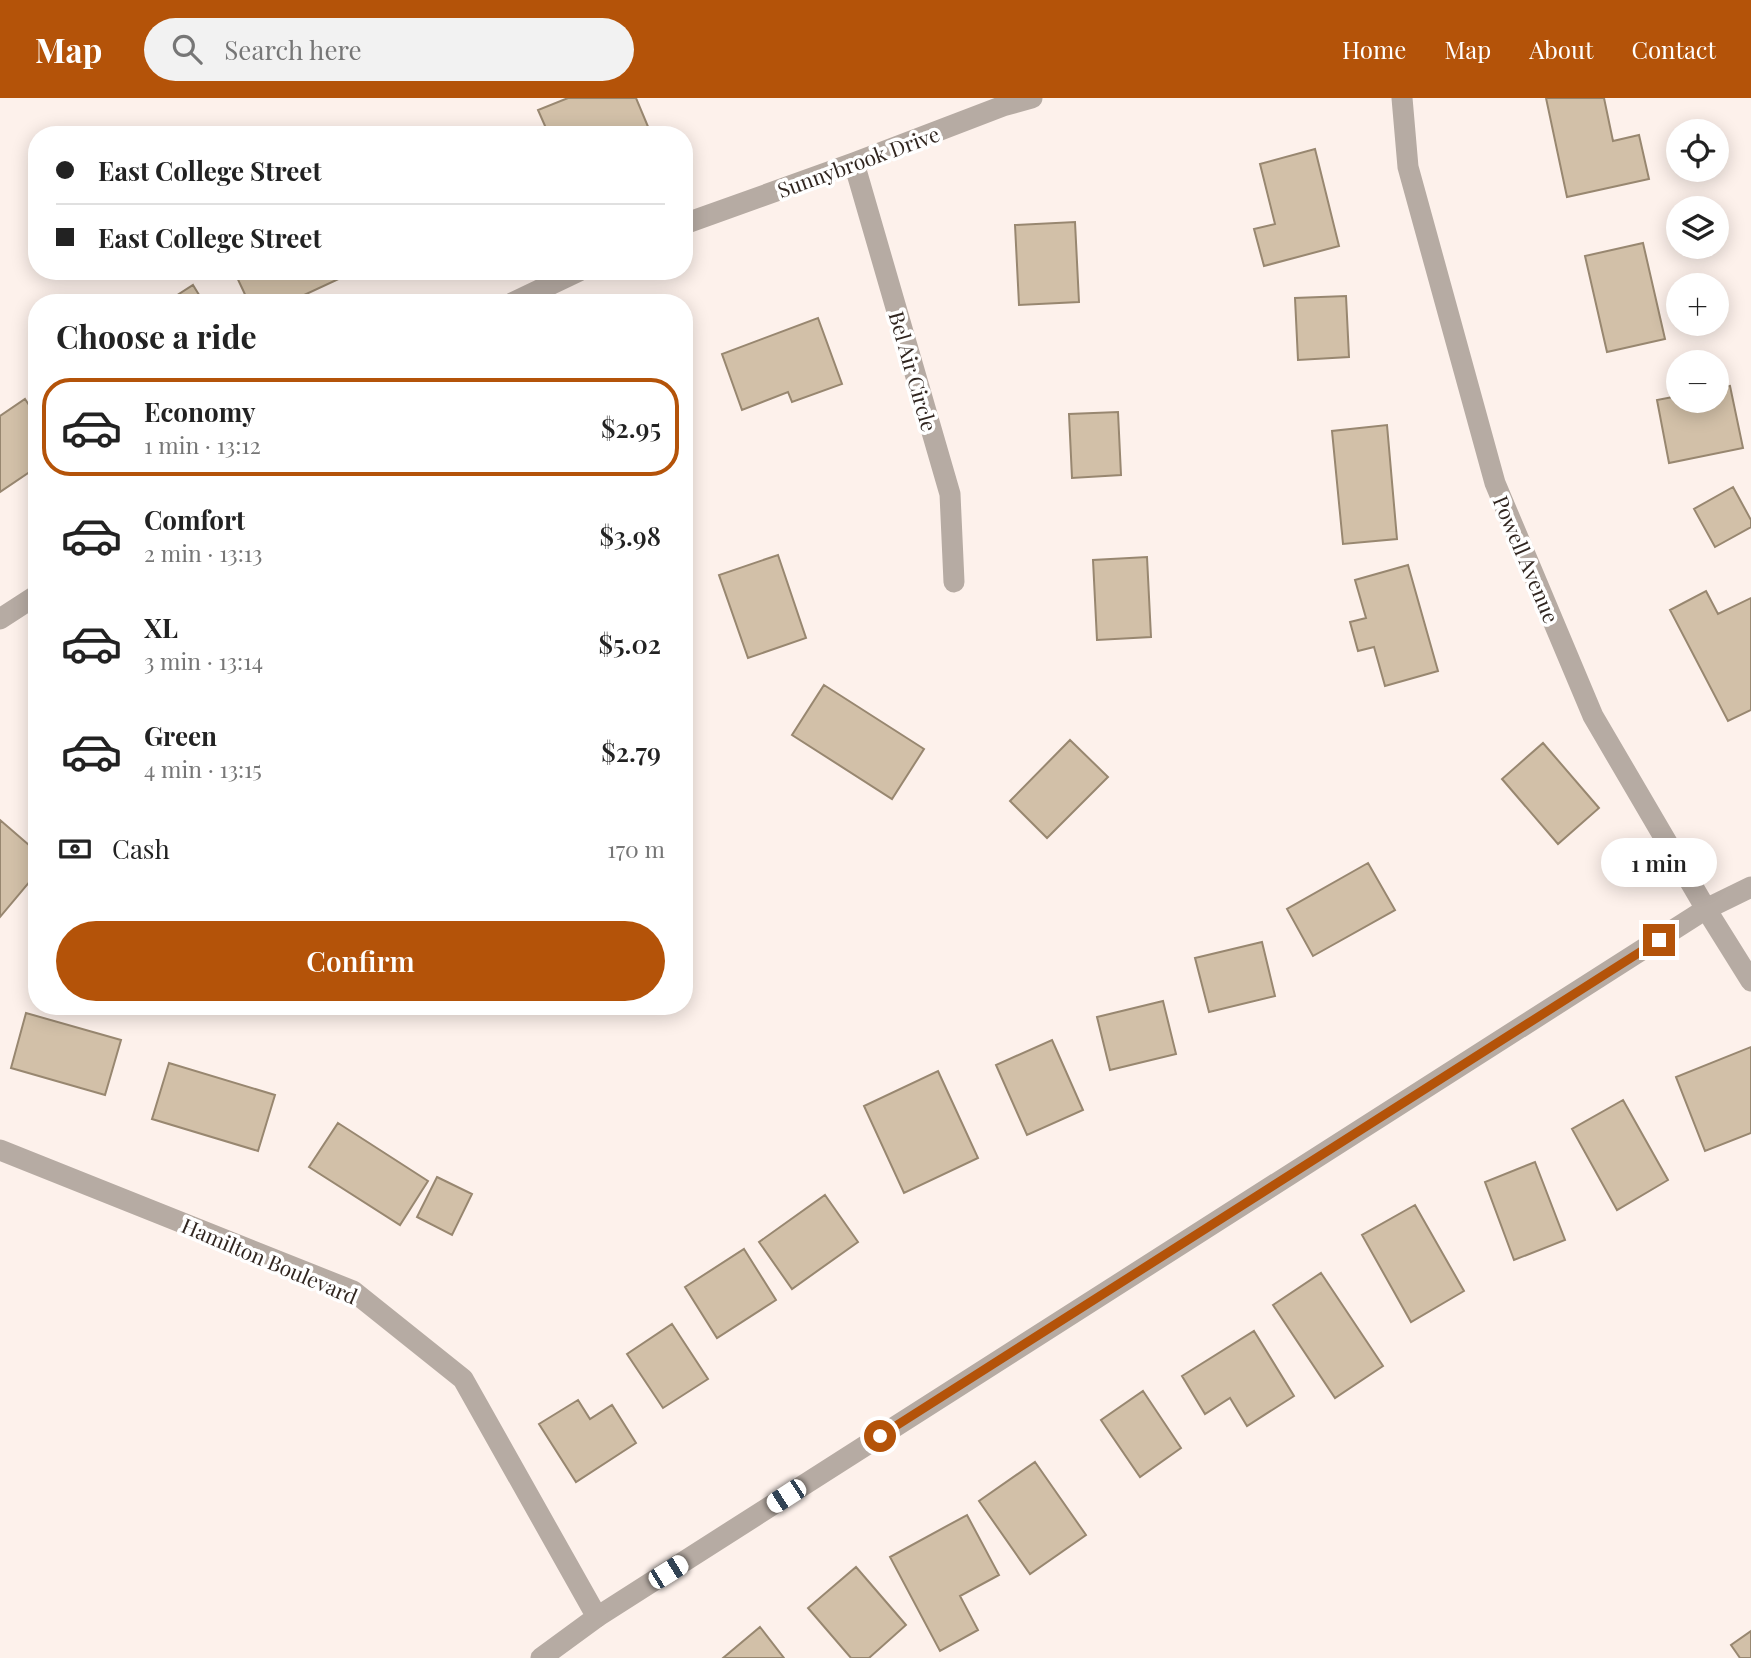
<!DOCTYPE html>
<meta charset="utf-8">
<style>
:root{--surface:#fff;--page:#f2f2f2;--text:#222;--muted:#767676;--line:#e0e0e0;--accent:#b45309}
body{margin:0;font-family:"Playfair Display",serif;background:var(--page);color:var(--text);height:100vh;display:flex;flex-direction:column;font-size:26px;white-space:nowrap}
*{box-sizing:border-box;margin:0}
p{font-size:23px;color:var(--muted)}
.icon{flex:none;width:38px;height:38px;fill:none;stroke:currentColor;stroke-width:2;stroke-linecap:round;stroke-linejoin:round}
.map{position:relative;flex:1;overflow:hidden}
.drawer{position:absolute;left:28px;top:196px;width:665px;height:721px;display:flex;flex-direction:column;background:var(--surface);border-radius:28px;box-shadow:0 4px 18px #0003}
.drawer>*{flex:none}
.guide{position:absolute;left:28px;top:28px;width:665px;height:154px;border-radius:28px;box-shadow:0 4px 18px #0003;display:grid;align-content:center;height:154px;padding:0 28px;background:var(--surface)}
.tools{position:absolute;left:1666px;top:21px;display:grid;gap:14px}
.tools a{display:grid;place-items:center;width:63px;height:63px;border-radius:50%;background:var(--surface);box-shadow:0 4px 18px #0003;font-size:35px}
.end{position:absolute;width:32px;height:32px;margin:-16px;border:9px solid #b45309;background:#fff;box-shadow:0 0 0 4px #fff}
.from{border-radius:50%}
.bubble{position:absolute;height:49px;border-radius:24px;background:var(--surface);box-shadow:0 4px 18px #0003;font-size:23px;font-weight:600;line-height:49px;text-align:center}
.car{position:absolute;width:21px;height:42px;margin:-21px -10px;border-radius:9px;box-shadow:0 0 5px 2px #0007;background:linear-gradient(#fff 24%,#345 0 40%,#fff 0 76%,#345 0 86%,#fff 0)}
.guide b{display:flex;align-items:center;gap:24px;height:66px;font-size:26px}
.guide b+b{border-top:2px solid var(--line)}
.guide i{width:18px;height:18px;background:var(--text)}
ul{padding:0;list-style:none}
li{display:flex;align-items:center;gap:21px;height:98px;margin:0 14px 10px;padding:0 14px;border:4px solid transparent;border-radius:28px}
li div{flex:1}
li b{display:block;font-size:26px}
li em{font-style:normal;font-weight:600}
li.active{border-color:var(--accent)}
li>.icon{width:63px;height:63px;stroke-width:1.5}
h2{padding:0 28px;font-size:32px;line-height:84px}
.pay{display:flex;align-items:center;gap:18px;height:77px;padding:0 28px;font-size:26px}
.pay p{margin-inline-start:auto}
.button{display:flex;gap:14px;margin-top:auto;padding:14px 28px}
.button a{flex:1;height:80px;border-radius:42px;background:var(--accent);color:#fff;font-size:28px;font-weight:600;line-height:80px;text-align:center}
header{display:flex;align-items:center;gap:42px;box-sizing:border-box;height:98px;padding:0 35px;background:var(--accent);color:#fff}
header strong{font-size:33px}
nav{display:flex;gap:38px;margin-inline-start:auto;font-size:24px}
.search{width:490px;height:63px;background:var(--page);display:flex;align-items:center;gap:18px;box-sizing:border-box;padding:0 24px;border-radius:38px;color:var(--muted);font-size:26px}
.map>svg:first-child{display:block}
</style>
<header>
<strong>Map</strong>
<div class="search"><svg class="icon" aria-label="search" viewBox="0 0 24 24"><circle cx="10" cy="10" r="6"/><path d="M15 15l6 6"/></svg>Search here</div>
<nav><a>Home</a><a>Map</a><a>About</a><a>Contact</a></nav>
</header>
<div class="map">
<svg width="1751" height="1560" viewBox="0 0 1751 1560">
<rect width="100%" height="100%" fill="#fdf1eb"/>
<!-- building -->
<path fill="#d2c0a8" stroke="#988770" stroke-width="2" d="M568 0H636L649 31 634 37H549L538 12Z
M1546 0H1604L1613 43 1639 37 1649 81 1567 99Z
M1315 51 1339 148 1264 168 1254 131 1275 126 1260 66Z
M1075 124 1079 204 1019 207 1015 127Z
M1643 145 1665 241 1607 254 1585 158Z
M234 173H341L343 179 287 205H249Z
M193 187 204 205H165Z
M1346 198 1349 259 1298 262 1295 200Z
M818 220 842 286 792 304 788 294 742 312 722 256Z
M1730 288 1743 350 1669 365 1657 302 1678 298V303H1717V290Z
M25 301 37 319V369L0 394V318Z
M1118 314 1121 377 1072 380 1069 316Z
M1387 327 1397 441 1343 446 1332 333Z
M1733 389 1751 422V429L1715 449 1694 411Z
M778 457 806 540 748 560 719 477Z
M1147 459 1151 539 1097 542 1093 462Z
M1408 467 1438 573 1385 588 1374 549 1358 553 1350 524 1366 520 1355 482Z
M1706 493 1718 516 1751 500V612L1728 623 1670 512Z
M824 587 924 651 892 701 792 637Z
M1070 642 1108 679 1047 740 1010 703Z
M1543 645 1599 710 1558 746 1502 681Z
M0 722 37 754V775L0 819Z
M1368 765 1395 812 1313 858 1287 811Z
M1262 844 1275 898 1209 914 1195 860Z
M1163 903 1176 956 1110 972 1097 919Z
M26 915 121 942 105 997 11 970Z
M1052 942 1083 1012 1027 1037 996 967Z
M1751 949V1035L1705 1053 1676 979Z
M169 965 275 997 258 1053 152 1021Z
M938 973 978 1060 904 1095 864 1008Z
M1623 1002 1668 1082 1617 1112 1572 1031Z
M338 1025 428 1083 400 1127 309 1069Z
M1535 1064 1565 1142 1514 1162 1485 1084Z
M437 1079 472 1096 452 1137 417 1119Z
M825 1097 858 1144 792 1191 759 1144Z
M1415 1107 1464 1193 1411 1224 1362 1137Z
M744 1151 776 1202 717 1240 685 1189Z
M1321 1175 1383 1268 1335 1300 1273 1207Z
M672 1226 708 1281 663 1310 627 1256Z
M1254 1233 1294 1298 1247 1328 1230 1300 1205 1316 1182 1278Z
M1143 1293 1181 1350 1140 1379 1101 1322Z
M578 1302 590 1321 612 1307 636 1345 576 1384 539 1326Z
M1035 1364 1086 1437 1030 1476 979 1403Z
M967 1417 999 1477 960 1498 978 1532 940 1553 890 1459Z
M856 1469 906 1527 869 1560H851L808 1510Z
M760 1529 784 1560H723Z
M1751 1533V1560H1740L1731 1547Z"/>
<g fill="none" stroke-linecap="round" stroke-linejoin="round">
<!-- minor -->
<path stroke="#b6aba3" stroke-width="21" d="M1402 0 1408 69 1495 385 1593 618 1706 811 1751 883
M854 65 950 396 954 484
M684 126 854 65 1003 8 1032 0
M512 205 579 173
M0 521 37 497
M597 1519 1706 811 1751 789"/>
<!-- tertiary -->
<path stroke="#b6aba3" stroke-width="21" d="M0 1052 353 1193 463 1281 597 1519 541 1560"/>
</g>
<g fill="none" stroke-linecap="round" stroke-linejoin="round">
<!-- route -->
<path stroke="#b45309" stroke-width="9" d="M880 1338 1659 842"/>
</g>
<g text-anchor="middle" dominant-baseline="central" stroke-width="7" stroke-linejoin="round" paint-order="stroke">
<!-- street labels -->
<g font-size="21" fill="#312620" stroke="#fff">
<text transform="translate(858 63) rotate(-20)">Sunnybrook Drive</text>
<text transform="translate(914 273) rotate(74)">Bel Air Circle</text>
<text transform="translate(1527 461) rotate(67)">Powell Avenue</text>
<text transform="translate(270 1162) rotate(23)">Hamilton Boulevard</text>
</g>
</g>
</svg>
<div class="tools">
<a><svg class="icon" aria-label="locate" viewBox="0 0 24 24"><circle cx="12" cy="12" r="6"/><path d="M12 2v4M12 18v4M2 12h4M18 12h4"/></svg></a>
<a><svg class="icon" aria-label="layers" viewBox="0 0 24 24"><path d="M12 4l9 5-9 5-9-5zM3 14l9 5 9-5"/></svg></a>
<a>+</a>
<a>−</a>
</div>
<i class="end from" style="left:880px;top:1338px"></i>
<i class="end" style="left:1659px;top:842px"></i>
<div class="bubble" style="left:1601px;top:740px;width:116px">1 min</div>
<i class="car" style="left:786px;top:1398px;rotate:237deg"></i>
<i class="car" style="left:668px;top:1474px;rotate:58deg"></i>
<div class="guide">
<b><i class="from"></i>East College Street</b>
<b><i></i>East College Street</b>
</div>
<section class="drawer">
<h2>Choose a ride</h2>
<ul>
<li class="active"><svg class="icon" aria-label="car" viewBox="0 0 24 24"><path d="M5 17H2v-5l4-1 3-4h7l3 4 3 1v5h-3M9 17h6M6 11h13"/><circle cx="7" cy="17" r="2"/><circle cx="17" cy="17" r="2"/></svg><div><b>Economy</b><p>1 min · 13:12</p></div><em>$2.95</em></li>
<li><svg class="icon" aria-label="car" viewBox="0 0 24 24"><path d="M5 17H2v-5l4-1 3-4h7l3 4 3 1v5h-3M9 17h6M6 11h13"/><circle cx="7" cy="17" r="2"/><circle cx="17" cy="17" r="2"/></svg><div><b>Comfort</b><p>2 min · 13:13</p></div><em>$3.98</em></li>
<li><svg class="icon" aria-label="car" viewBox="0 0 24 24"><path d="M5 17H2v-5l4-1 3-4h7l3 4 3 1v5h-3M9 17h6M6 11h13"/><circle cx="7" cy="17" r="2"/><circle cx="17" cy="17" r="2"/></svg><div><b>XL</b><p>3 min · 13:14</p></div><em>$5.02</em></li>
<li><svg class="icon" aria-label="car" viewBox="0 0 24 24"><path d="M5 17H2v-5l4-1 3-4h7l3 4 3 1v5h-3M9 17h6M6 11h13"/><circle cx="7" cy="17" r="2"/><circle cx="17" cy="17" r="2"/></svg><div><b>Green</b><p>4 min · 13:15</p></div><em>$2.79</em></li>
</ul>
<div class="pay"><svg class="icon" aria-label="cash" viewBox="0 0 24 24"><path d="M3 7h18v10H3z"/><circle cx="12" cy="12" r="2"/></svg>Cash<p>170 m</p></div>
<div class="button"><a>Confirm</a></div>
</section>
</div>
